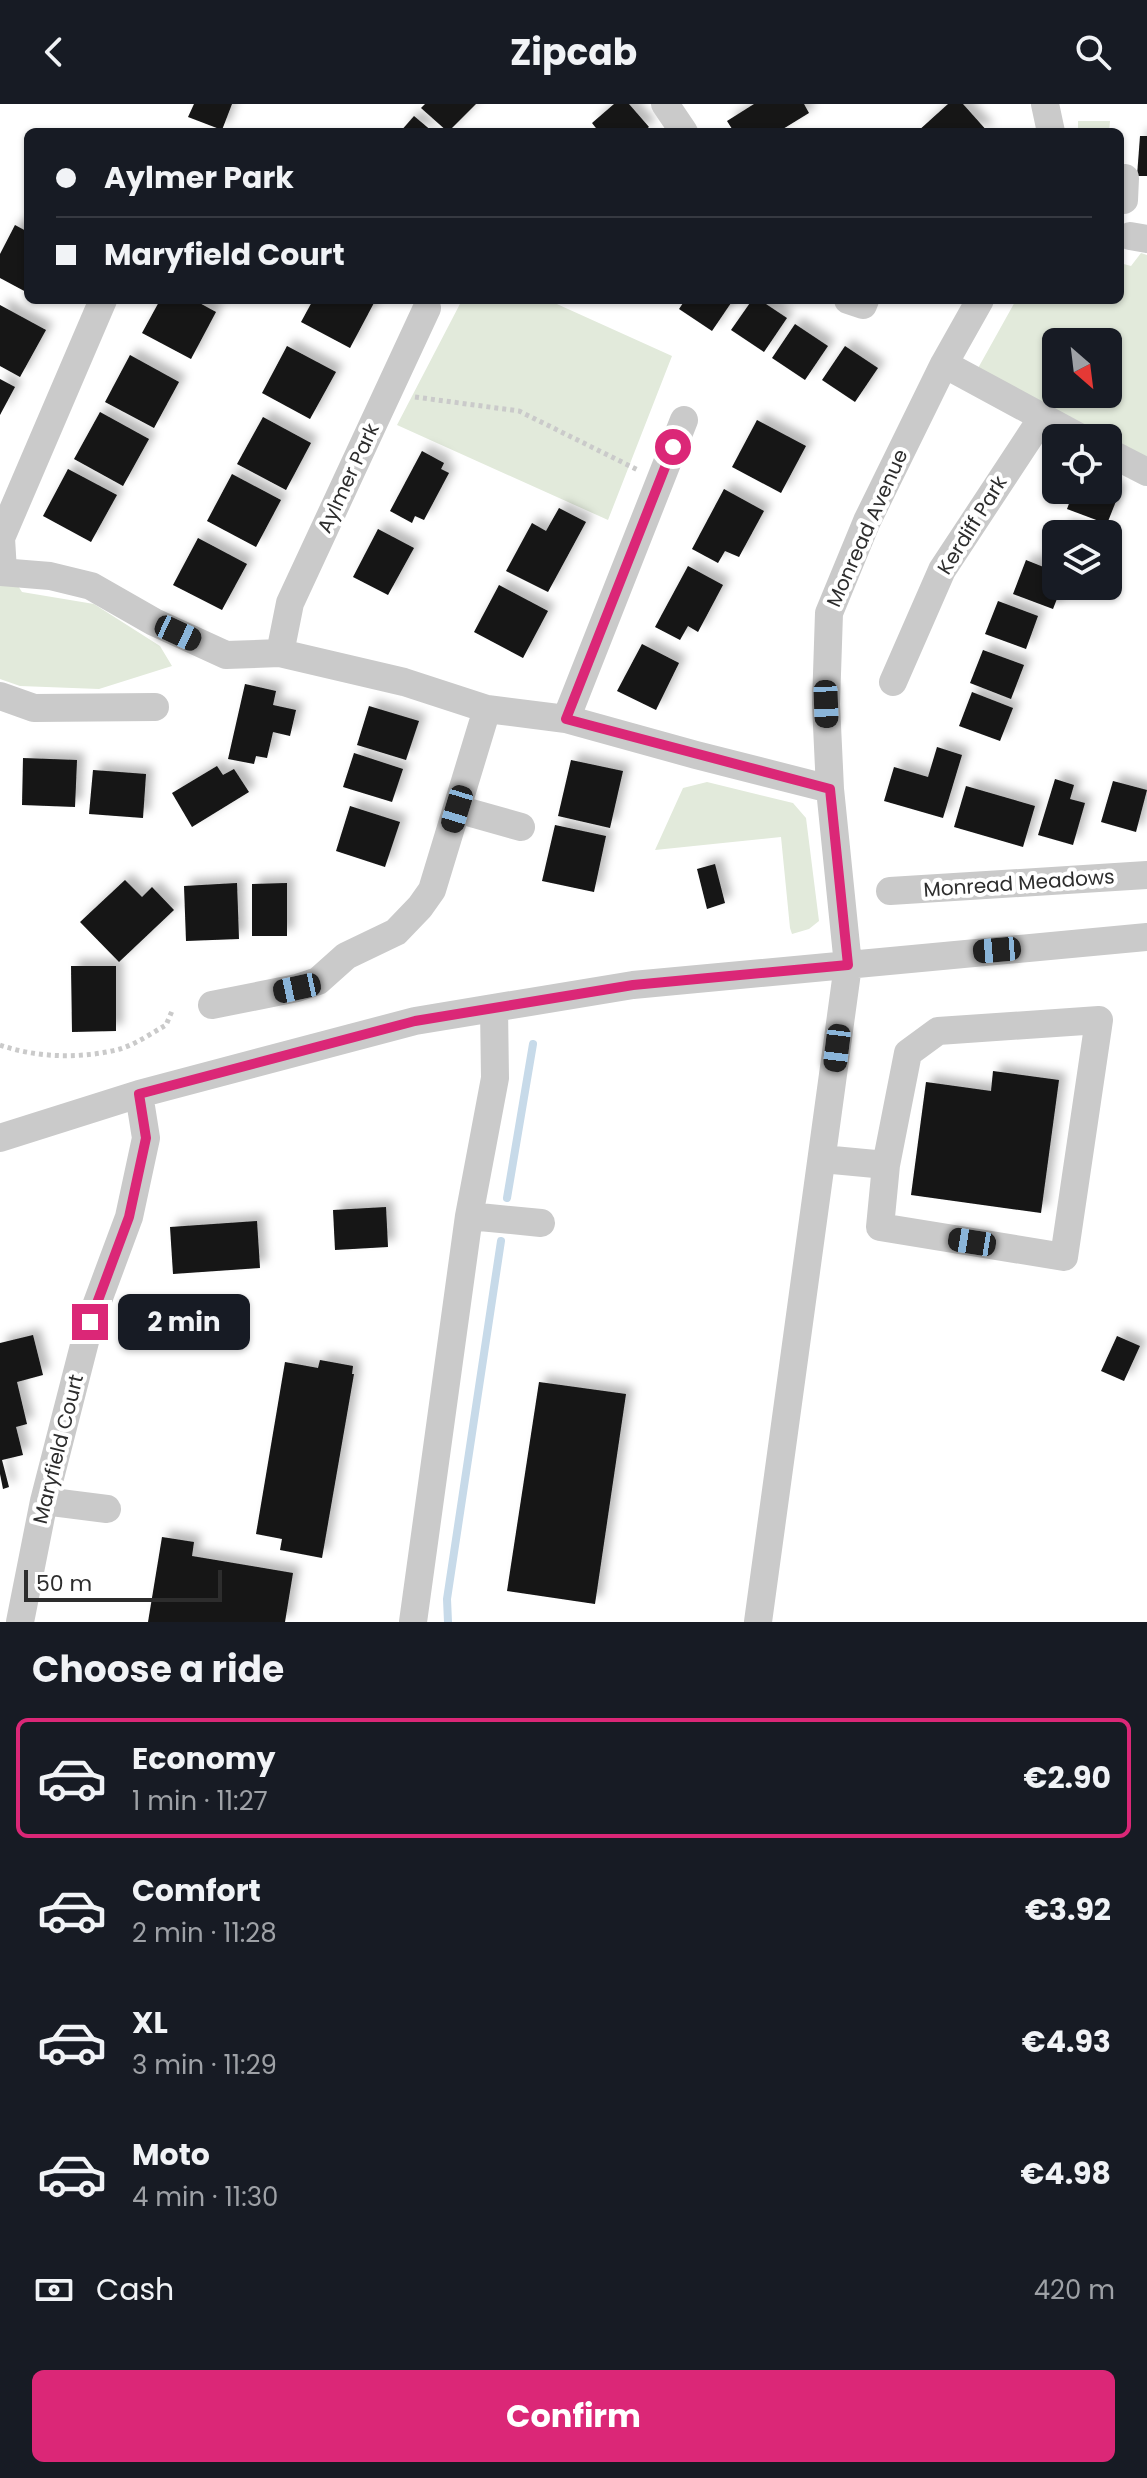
<!DOCTYPE html>
<meta charset="utf-8">
<style>
:root{--surface:#171b24;--page:#20242c;--text:#f1f3f6;--muted:#9ea1a6;--line:#363941;--accent:#db2777}
body{margin:0;font-family:Poppins,sans-serif;background:var(--page);color:var(--text);height:100vh;display:flex;flex-direction:column;font-size:30px;white-space:nowrap}
*{box-sizing:border-box;margin:0}
p{font-size:26px;color:var(--muted)}
.icon{flex:none;width:44px;height:44px;fill:none;stroke:currentColor;stroke-width:2;stroke-linecap:round;stroke-linejoin:round}
.map{position:relative;height:1518px;overflow:hidden}
.sheet{display:flex;flex-direction:column;background:var(--surface);flex:1}
.sheet>*{flex:none}
.banner{position:absolute;left:24px;top:24px;width:1100px;height:176px;border-radius:12px;box-shadow:0 2px 6px #0004;display:grid;align-content:center;height:176px;padding:0 32px;background:var(--surface)}
.needle{width:52px;rotate:152deg}
.fabs{position:absolute;left:1042px;top:224px;display:grid;gap:16px}
.fabs a{display:grid;place-items:center;width:80px;height:80px;border-radius:12px;background:var(--surface);box-shadow:0 2px 6px #0004;font-size:40px}
.scale{position:absolute;left:24px;bottom:20px;width:198px;box-sizing:border-box;padding-left:8px;border:4px solid #2d2d2d;border-top:0;font-size:22px;line-height:28px;white-space:nowrap;color:#2d2d2d;-webkit-text-stroke:6px #fff;paint-order:stroke}
.end{position:absolute;width:36px;height:36px;margin:-18px;border:10px solid #db2777;background:#fff;box-shadow:0 0 0 4px #fff}
.from{border-radius:50%}
.bubble{position:absolute;height:56px;border-radius:12px;background:var(--surface);box-shadow:0 2px 6px #0004;font-size:26px;font-weight:700;line-height:56px;text-align:center}
.car{position:absolute;width:24px;height:48px;margin:-24px -12px;border-radius:10px;box-shadow:0 0 6px 2px #0007;background:linear-gradient(#222 24%,#8ab4d8 0 40%,#222 0 76%,#8ab4d8 0 86%,#222 0)}
.banner b{display:flex;align-items:center;gap:28px;height:76px;font-size:30px}
.banner b+b{border-top:2px solid var(--line)}
.banner i{width:20px;height:20px;background:var(--text)}
ul{padding:0;list-style:none}
li{display:flex;align-items:center;gap:24px;height:120px;margin:0 16px 12px;padding:0 16px;border:4px solid transparent;border-radius:12px}
li div{flex:1}
li b{display:block;font-size:30px}
li em{font-style:normal;font-weight:700}
li.selected{border-color:var(--accent)}
li>.icon{width:72px;height:72px;stroke-width:1.5}
h2{padding:0 32px;font-size:36px;line-height:96px}
.pay{display:flex;align-items:center;gap:20px;height:88px;padding:0 32px;font-size:30px}
.pay p{margin-inline-start:auto}
.action{display:flex;gap:16px;margin-top:auto;padding:16px 32px}
.action a{flex:1;height:92px;border-radius:12px;background:var(--accent);color:#fff;font-size:32px;font-weight:700;line-height:92px;text-align:center}
header{display:flex;justify-content:space-between;align-items:center;height:104px;padding:0 32px;background:var(--surface);font-size:36px;font-weight:700}
.map>svg:first-child{display:block}
</style>
<header><svg class="icon" aria-label="back" viewBox="0 0 24 24"><path d="M15 5l-7 7 7 7"/></svg>Zipcab<svg class="icon" aria-label="search" viewBox="0 0 24 24"><circle cx="10" cy="10" r="6"/><path d="M15 15l6 6"/></svg></header>
<div class="map">
<svg width="1147" height="1518" viewBox="0 0 1147 1518">
<defs>
<filter id="shadow"><feDropShadow dx="7" dy="-7" stdDeviation="4" flood-color="#0004"/></filter>
</defs>
<rect width="100%" height="100%" fill="#fff"/>
<!-- green -->
<path fill="#e2eadb" fill-rule="evenodd" d="M1078 17H1110L1109 28H1078Z
M1141 149 1147 151V356L977 266 1016 196H1120V159L1131 162ZM1056 238H1108V290H1056Z
M462 196H548L672 252 608 416 397 321Z
M0 454 22 488 94 500 160 542 172 562 99 585 20 582 0 575Z
M707 678 793 699 806 714 819 817 809 825 792 830 790 824 781 733 655 746 683 684Z"/>
<g fill="none" stroke-linecap="round" stroke-linejoin="round">
<!-- stream -->
<path stroke="#c7dae9" stroke-width="8" d="M507 1094 533 940
M448 1518 447 1495 501 1137"/>
</g>
<!-- building -->
<path fill="#141414" filter="url(#shadow)" d="M194 0H232L222 26 188 13Z
M425 0H476L448 28 421 4Z
M614 0H629L649 23 643 28H599L592 19Z
M754 0H804L809 9 778 28H734L727 17Z
M948 0H963L988 28H917Z
M414 12 433 28H400Z
M1140 32H1147V72H1137Z
M15 121 28 128V189L0 174V150Z
M160 196H194L216 208 191 255 142 229Z
M313 196H373L375 197 350 244 301 218Z
M685 196H733L712 227 679 205Z
M752 196H760L787 214 764 248 731 226Z
M0 201 46 226 20 273 0 262Z
M795 220 828 242 805 276 772 254Z
M287 242 336 268 310 315 262 289Z
M845 242 878 264 855 298 822 276Z
M130 251 179 278 154 324 105 298Z
M0 275 15 283 0 311Z
M100 308 149 335 123 382 74 355Z
M263 313 311 339 286 386 237 360Z
M757 316 806 342 781 389 732 363Z
M422 347 444 359 441 365 449 369 424 416 415 412 412 419 390 407Z
M68 365 117 391 91 438 43 412Z
M232 370 281 396 256 443 207 417Z
M1108 383 1120 387 1107 420 1067 405 1074 386H1108Z
M724 385 764 407 739 453 725 447 718 459 692 445Z
M559 404 586 418 548 488 506 467 532 419 546 427Z
M1065 421 1087 430H1061Z
M378 425 414 444 388 491 353 473Z
M198 434 247 460 222 506 173 481Z
M1026 456 1056 468V482H1062L1053 505 1013 490Z
M688 462 723 481 698 528 688 522 680 536 655 523Z
M499 481 548 507 523 554 474 528Z
M998 497 1038 512 1026 545 985 530Z
M642 540 679 559 656 606 617 587Z
M983 546 1024 561 1011 595 970 579Z
M245 580 276 587 273 601 296 606 290 632 273 628 267 654 256 652 254 660 228 655Z
M972 588 1013 604 1000 637 959 622Z
M369 602 419 617 406 656 357 641Z
M937 643 962 651 943 714 884 697 894 663 928 673Z
M354 649 403 665 392 698 343 683Z
M23 654 77 656 75 703 22 701Z
M571 656 623 667 610 724 558 712Z
M217 662 223 671 234 665 249 688 192 723 172 689Z
M93 666 146 670 143 714 89 710Z
M1055 675 1074 681 1070 695 1085 699 1073 741 1038 731Z
M1113 677 1147 686 1136 728 1101 718Z
M966 682 1035 702 1023 743 954 723Z
M350 702 400 718 385 763 336 747Z
M555 721 606 732 594 788 542 777Z
M715 760 725 799 707 805 697 765Z
M125 776 142 793 152 783 174 806 119 858 80 818Z
M237 779 239 835 186 837 184 782Z
M287 779V832H252V780Z
M71 862H116V927L72 928Z
M993 967 1059 976 1041 1109 911 1091 926 978 991 987Z
M386 1103 388 1143 335 1146 333 1106Z
M257 1117 260 1164 173 1170 170 1123Z
M33 1231 43 1271 17 1278 27 1320 16 1323 23 1351 2 1356 9 1383 3 1385 0 1370V1239Z
M1117 1232 1140 1242 1124 1277 1101 1267Z
M320 1256 353 1262 352 1270H354L322 1454 280 1446 282 1435 256 1430 285 1258 318 1264Z
M539 1278 626 1290 595 1500 507 1487Z
M162 1433 194 1438 192 1452 293 1469 285 1518H148Z"/>
<g fill="none" stroke-linecap="round" stroke-linejoin="round">
<!-- path -->
<path stroke="#cacaca" stroke-width="5" stroke-dasharray="4 4" stroke-linecap="butt" d="M415 293 519 307 638 366
M0 941C37 954 82 955 120 945 136 940 152 929 166 921L172 907"/>
<!-- minor -->
<path stroke="#cacaca" stroke-width="28" d="M665 0 684 28
M1045 0 1051 28
M1124 96 1125 74
M1130 132 1147 135
M848 196 863 201 865 196
M944 260 1081 334
M1108 348 1147 368
M3 467 1 434 103 196
M0 468 50 472 91 482 154 518 226 551 280 549 404 578 487 605 566 615 696 651 830 685
M280 549 290 499 427 204
M893 578 942 466 1042 314
M0 592 34 604 155 603
M566 615 684 316
M457 705 521 723
M890 787 1147 771
M212 901 297 884 318 877 346 852 396 828 420 803 432 786 487 605
M0 1034 139 990 415 917 633 881 1147 833
M822 1055 886 1061 908 949 938 927 1099 916 1064 1153 880 1123 886 1061
M469 1112 541 1119
M44 1397 107 1405
M20 1518 44 1397 90 1218 129 1113 146 1034 139 990
M413 1518 469 1112 495 974 494 904
M758 1518 848 861 830 685 826 600 829 509 867 417 944 260 980 196"/>
</g>
<g fill="none" stroke-linecap="round" stroke-linejoin="round">
<!-- route -->
<path stroke="#db2777" stroke-width="10" d="M90 1218 129 1113 146 1034 139 990 415 917 633 881 848 861 830 685 566 615 673 343"/>
</g>
<g text-anchor="middle" dominant-baseline="central" stroke-width="8" stroke-linejoin="round" paint-order="stroke">
<!-- street labels -->
<g font-size="20" fill="#2d2d2d" stroke="#fff">
<text transform="translate(348 374) rotate(-65)">Aylmer Park</text>
<text transform="translate(972 421) rotate(-58)">Kerdiff Park</text>
<text transform="translate(867 424) rotate(-66)">Monread Avenue</text>
<text transform="translate(1019 779) rotate(-4)">Monread Meadows</text>
<text transform="translate(58 1345) rotate(-76)">Maryfield Court</text>
</g>
</g>
</svg>
<div class="fabs">
<a><svg class="needle" viewBox="-14 -14 28 28"><path d="M0-13l5 13h-10z" fill="#e53935"/><path d="M0 13l5-13h-10z" fill="#9ea1a6"/></svg></a>
<a><svg class="icon" aria-label="locate" viewBox="0 0 24 24"><circle cx="12" cy="12" r="6"/><path d="M12 2v4M12 18v4M2 12h4M18 12h4"/></svg></a>
<a><svg class="icon" aria-label="layers" viewBox="0 0 24 24"><path d="M12 4l9 5-9 5-9-5zM3 14l9 5 9-5"/></svg></a>
</div>
<div class="scale">50 m</div>
<i class="end from" style="left:673px;top:343px"></i>
<i class="end" style="left:90px;top:1218px"></i>
<div class="bubble" style="left:118px;top:1190px;width:132px">2 min</div>
<i class="car" style="left:178px;top:529px;rotate:115deg"></i>
<i class="car" style="left:826px;top:600px;rotate:178deg"></i>
<i class="car" style="left:457px;top:705px;rotate:197deg"></i>
<i class="car" style="left:997px;top:846px;rotate:265deg"></i>
<i class="car" style="left:297px;top:884px;rotate:258deg"></i>
<i class="car" style="left:837px;top:944px;rotate:187deg"></i>
<i class="car" style="left:972px;top:1138px;rotate:279deg"></i>
<div class="banner">
<b><i class="from"></i>Aylmer Park</b>
<b><i></i>Maryfield Court</b>
</div>
</div>
<section class="sheet">
<h2>Choose a ride</h2>
<ul>
<li class="selected"><svg class="icon" aria-label="car" viewBox="0 0 24 24"><path d="M5 17H2v-5l4-1 3-4h7l3 4 3 1v5h-3M9 17h6M6 11h13"/><circle cx="7" cy="17" r="2"/><circle cx="17" cy="17" r="2"/></svg><div><b>Economy</b><p>1 min · 11:27</p></div><em>€2.90</em></li>
<li><svg class="icon" aria-label="car" viewBox="0 0 24 24"><path d="M5 17H2v-5l4-1 3-4h7l3 4 3 1v5h-3M9 17h6M6 11h13"/><circle cx="7" cy="17" r="2"/><circle cx="17" cy="17" r="2"/></svg><div><b>Comfort</b><p>2 min · 11:28</p></div><em>€3.92</em></li>
<li><svg class="icon" aria-label="car" viewBox="0 0 24 24"><path d="M5 17H2v-5l4-1 3-4h7l3 4 3 1v5h-3M9 17h6M6 11h13"/><circle cx="7" cy="17" r="2"/><circle cx="17" cy="17" r="2"/></svg><div><b>XL</b><p>3 min · 11:29</p></div><em>€4.93</em></li>
<li><svg class="icon" aria-label="car" viewBox="0 0 24 24"><path d="M5 17H2v-5l4-1 3-4h7l3 4 3 1v5h-3M9 17h6M6 11h13"/><circle cx="7" cy="17" r="2"/><circle cx="17" cy="17" r="2"/></svg><div><b>Moto</b><p>4 min · 11:30</p></div><em>€4.98</em></li>
</ul>
<div class="pay"><svg class="icon" aria-label="cash" viewBox="0 0 24 24"><path d="M3 7h18v10H3z"/><circle cx="12" cy="12" r="2"/></svg>Cash<p>420 m</p></div>
<div class="action"><a>Confirm</a></div>
</section>
